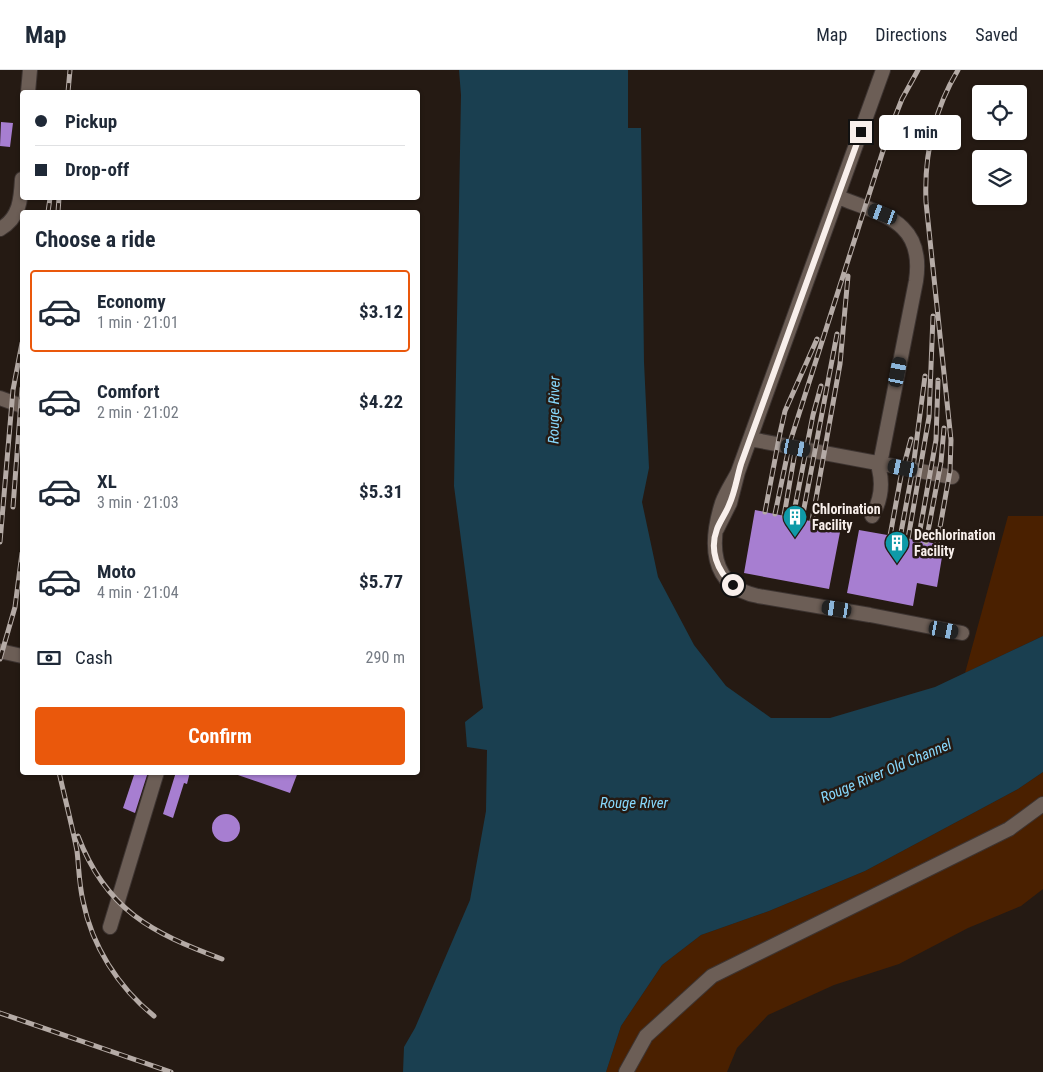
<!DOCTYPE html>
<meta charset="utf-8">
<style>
:root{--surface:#fff;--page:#f2f2f3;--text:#1f2937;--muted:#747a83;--line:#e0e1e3;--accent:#ea580c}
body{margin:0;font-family:"Roboto Condensed",sans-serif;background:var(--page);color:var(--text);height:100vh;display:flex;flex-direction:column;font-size:19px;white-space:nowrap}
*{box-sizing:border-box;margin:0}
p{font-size:16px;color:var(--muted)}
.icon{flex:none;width:28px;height:28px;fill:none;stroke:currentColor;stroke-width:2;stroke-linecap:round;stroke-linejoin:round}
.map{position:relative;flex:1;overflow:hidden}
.panel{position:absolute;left:20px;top:140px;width:400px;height:565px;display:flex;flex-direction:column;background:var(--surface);border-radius:5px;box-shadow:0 1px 4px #0004}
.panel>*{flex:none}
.banner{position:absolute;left:20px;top:20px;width:400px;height:110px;border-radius:5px;box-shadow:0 1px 4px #0004;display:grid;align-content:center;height:110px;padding:0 15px;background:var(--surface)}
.fabs{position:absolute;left:972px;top:15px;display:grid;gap:10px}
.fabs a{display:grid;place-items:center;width:55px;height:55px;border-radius:5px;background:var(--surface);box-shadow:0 1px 4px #0004;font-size:25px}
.end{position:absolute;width:22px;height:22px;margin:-11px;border:6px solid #f8efeb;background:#111;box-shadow:0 0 0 2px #111}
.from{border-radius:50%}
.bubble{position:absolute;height:35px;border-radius:5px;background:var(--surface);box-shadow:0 1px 4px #0004;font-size:16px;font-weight:700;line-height:35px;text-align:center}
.car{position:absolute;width:15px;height:30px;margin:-15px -8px;border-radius:6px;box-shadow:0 0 4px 1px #0007;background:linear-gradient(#222 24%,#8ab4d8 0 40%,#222 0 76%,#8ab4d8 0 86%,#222 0)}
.banner b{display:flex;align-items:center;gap:18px;height:48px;font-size:19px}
.banner b+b{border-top:1px solid var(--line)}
.banner i{width:12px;height:12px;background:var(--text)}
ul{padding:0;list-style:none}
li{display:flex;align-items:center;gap:15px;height:82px;margin:0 10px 8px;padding:0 5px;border:2px solid transparent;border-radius:5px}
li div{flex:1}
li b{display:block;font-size:19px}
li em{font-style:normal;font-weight:700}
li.active{border-color:var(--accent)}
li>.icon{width:45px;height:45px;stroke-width:1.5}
h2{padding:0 15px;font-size:22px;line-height:60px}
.pay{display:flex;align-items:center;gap:12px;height:55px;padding:0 15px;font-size:19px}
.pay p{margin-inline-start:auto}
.action{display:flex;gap:10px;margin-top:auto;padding:10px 15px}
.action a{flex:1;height:58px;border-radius:5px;background:var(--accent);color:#fff;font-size:20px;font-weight:700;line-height:58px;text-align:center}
header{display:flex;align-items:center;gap:30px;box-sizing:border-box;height:70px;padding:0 25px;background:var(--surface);border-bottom:1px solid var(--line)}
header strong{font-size:24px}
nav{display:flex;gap:28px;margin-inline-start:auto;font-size:18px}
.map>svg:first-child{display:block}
</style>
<header>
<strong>Map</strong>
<nav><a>Map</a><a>Directions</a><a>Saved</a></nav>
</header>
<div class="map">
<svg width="1043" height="1002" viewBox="0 0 1043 1002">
<rect width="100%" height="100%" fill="#251a13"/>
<!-- green -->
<path fill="#4a2000" d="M1008 446H1043V566L965 603Z
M1043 702V819L1021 836 968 858 899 894 834 915 768 945 737 978 727 1002H606L621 956 662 895 701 865 769 841 865 801 1018 719Z"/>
<!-- water -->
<path fill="#1a3f50" d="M459 0H628V58H641L644 292 649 398 642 432 658 507 694 575 726 616 771 648H830L935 617 1043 566V702L1018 719 865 801 769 841 701 865 662 895 621 956 606 1002H403L404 977 415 958 470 830 486 741 487 680 467 677 465 652 483 638 454 416 461 25Z"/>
<!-- building -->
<path fill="#a77ed1" d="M1 52 13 53 10 77 0 76Z
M755 440 841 457 829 519 744 503Z
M859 460 944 475 937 517 917 513 913 536 847 523Z
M135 702H148L135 743 123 738Z
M176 702H190L187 714 184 713 173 748 163 744Z
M235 702H298L290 723 235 704Z
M212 758a14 14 0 1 1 28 0a14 14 0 1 1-28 0Z"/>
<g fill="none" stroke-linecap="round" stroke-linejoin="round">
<defs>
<path id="minor" d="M28 22 30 0
M838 127C883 145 925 151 916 211L879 399C883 415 880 432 872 446
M0 159C20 148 21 128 22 109
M0 328 22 336
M750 369 952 407
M738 402 883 0
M717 459 730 433 738 402C733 412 726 422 722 433 710 471 708 516 758 526L870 545 962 563
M0 581 22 586
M110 857 157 702
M626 1002 646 966 712 906 1009 759 1043 734"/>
</defs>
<!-- minor casing -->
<use href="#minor" stroke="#3d3431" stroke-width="16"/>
<!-- minor -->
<use href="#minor" stroke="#6c5e56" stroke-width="14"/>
<defs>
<path id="rail" d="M68 22 70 0
M48 142 50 128
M58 142 59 128
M13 437 22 318
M765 442 780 363 785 341 817 269
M775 444 790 372 889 62 902 29 918 0
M784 446 796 376
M793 447 813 345 821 316
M802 449 837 264
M812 451 840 294 848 206
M890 466 901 406 911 369
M900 468 913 398 925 306
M908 469 929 347 933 246
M918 471 936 370 938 310
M0 472 13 320 22 273
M926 472 941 392 944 358
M937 474 950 401 951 370 926 132C924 85 934 40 958 0
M0 589 15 537 22 483
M59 702C65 729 72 755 77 781 79 798 79 814 83 831 92 876 118 917 154 946
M78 766C106 840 152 863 222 889
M0 943 171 1002"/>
</defs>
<!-- rail casing -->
<use href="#rail" stroke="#b5aba6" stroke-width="5"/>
<!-- rail -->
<use href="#rail" stroke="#251a13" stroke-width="3" stroke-dasharray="9" stroke-linecap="butt"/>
</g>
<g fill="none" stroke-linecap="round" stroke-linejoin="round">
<!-- route -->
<path stroke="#f8efeb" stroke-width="6" d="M733 515C717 501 709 480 717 459 720 451 726 443 729 435 735 422 737 407 741 394L861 62"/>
</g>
<!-- icons -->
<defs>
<symbol id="building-pin" viewBox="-11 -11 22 30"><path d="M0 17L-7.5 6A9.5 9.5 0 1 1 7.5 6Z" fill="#0f9aa8" stroke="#251a13"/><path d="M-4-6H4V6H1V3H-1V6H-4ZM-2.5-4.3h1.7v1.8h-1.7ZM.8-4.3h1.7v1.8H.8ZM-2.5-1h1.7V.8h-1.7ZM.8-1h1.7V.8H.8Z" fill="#fff"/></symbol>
</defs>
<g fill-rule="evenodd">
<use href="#building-pin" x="781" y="433" width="28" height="38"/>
<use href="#building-pin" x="883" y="459" width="28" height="38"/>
</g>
<g text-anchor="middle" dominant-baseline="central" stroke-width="5" stroke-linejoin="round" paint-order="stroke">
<!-- poi labels -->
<g font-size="14" font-weight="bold" fill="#f8efeb" stroke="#251a13" text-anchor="start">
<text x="812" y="439">Chlorination<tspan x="812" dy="16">Facility</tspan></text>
<text x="914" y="465">Dechlorination<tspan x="914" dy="16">Facility</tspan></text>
</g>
<!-- water labels -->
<g font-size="15" font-style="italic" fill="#87d8fc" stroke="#251a13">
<text transform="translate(554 340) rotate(-89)">Rouge River</text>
<text transform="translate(886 701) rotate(-23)">Rouge River Old Channel</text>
<text x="634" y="733">Rouge River</text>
</g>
</g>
</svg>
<div class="fabs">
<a><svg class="icon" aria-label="locate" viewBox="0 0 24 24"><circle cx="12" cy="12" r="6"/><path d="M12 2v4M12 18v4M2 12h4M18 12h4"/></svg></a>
<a><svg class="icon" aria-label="layers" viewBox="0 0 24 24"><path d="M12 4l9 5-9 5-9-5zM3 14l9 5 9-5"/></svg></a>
</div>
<i class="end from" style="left:733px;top:515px"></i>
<i class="end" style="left:861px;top:62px"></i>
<div class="bubble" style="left:879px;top:45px;width:82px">1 min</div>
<i class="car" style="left:883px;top:144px;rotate:291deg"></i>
<i class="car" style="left:898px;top:302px;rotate:11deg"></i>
<i class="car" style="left:796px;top:378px;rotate:100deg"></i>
<i class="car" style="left:903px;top:398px;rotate:281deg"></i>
<i class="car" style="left:837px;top:539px;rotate:279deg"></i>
<i class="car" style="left:944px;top:560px;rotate:101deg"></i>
<div class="banner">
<b><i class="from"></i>Pickup</b>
<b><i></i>Drop-off</b>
</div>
<section class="panel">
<h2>Choose a ride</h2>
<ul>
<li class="active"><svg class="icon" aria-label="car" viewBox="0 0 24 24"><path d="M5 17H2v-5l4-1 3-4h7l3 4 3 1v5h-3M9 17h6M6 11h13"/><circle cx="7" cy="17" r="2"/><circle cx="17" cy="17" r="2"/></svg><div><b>Economy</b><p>1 min · 21:01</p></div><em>$3.12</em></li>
<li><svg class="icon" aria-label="car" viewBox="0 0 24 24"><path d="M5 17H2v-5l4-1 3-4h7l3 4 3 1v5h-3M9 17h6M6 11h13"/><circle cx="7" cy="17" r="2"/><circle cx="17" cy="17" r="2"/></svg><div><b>Comfort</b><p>2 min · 21:02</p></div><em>$4.22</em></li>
<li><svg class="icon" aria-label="car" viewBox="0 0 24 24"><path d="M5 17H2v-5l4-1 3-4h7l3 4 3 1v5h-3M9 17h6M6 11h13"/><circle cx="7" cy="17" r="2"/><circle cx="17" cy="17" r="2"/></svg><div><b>XL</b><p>3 min · 21:03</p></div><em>$5.31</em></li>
<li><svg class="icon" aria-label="car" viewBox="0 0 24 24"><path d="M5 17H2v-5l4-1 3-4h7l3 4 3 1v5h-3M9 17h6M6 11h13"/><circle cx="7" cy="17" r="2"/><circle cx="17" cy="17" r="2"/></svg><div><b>Moto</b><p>4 min · 21:04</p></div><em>$5.77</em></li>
</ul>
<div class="pay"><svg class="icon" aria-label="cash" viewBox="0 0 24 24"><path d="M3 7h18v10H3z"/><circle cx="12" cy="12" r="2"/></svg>Cash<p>290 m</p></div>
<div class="action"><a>Confirm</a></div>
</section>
</div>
